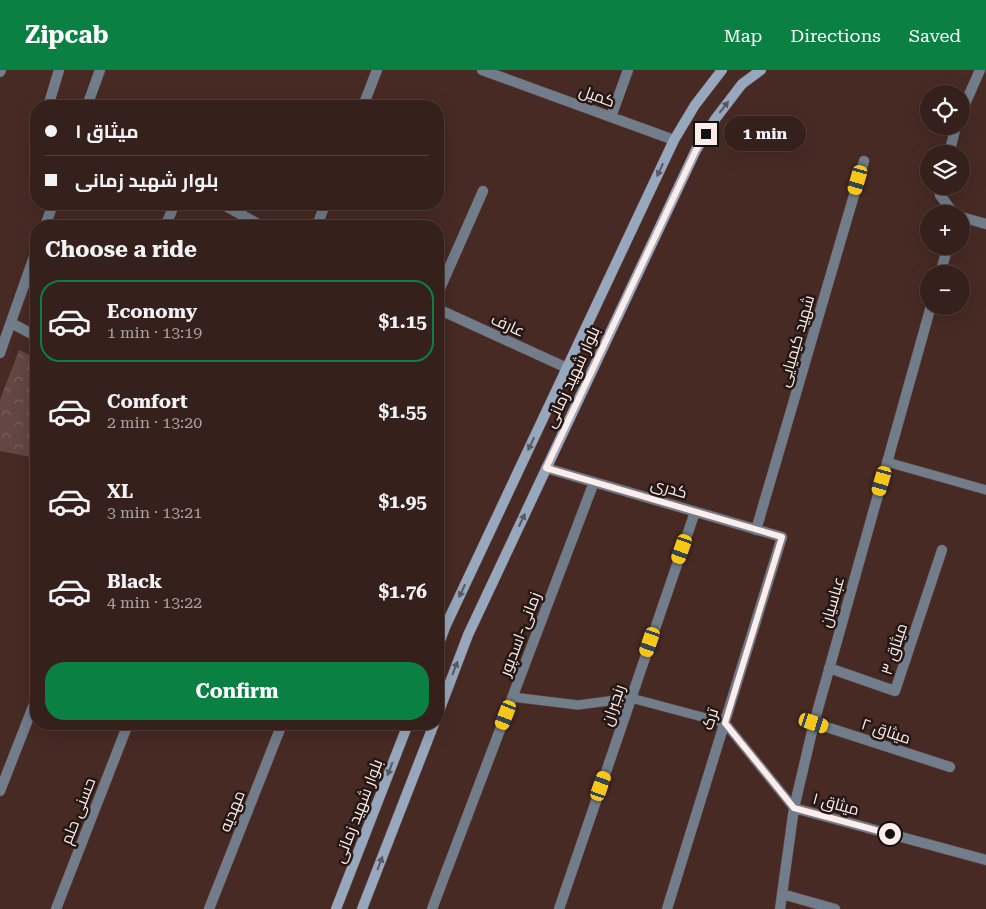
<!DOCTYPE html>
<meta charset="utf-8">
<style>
:root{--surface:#35201b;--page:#402d28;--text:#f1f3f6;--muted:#aaa3a3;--line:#4f3e3a;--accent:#0b8043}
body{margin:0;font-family:"Roboto Serif",Cairo,serif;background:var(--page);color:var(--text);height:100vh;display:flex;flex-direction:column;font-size:19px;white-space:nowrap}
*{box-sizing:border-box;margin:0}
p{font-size:16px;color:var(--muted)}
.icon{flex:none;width:28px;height:28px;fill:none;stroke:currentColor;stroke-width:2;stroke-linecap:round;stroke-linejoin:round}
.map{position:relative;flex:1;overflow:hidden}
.sheet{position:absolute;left:30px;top:150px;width:414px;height:510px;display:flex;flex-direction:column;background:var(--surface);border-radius:20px;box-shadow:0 5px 20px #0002,0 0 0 1px var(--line)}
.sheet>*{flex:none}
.top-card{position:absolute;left:30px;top:30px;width:414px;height:110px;border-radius:20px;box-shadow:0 5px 20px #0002,0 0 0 1px var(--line);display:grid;align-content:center;height:110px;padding:0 15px;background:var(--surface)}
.controls{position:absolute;left:920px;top:15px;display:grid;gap:10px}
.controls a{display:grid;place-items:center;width:50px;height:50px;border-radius:50%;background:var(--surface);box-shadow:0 5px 20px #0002,0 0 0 1px var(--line);font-size:25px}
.end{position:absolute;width:22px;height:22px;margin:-11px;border:6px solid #fdedea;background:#111;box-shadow:0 0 0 2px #111}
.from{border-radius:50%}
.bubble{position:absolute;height:35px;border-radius:18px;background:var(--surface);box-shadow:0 5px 20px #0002,0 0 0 1px var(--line);font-size:16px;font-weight:700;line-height:35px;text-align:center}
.car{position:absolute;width:15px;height:30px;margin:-15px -8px;border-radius:6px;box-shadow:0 0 4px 1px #0007;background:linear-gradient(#f5c518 24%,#345 0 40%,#f5c518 0 76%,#345 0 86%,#f5c518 0)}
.top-card b{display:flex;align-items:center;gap:18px;height:48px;font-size:19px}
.top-card b+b{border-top:1px solid var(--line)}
.top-card i{width:12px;height:12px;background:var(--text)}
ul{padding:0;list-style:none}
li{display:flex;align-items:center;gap:15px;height:82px;margin:0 10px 8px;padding:0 5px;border:2px solid transparent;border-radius:20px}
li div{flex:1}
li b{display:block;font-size:19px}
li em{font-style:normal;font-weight:700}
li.selected{border-color:var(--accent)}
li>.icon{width:45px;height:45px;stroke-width:1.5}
h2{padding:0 15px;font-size:22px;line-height:60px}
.cta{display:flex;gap:10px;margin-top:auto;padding:10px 15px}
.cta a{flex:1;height:58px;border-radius:20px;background:var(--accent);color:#fff;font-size:20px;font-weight:700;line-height:58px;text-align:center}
header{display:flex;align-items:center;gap:30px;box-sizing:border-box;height:70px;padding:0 25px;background:var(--accent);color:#fff}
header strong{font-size:24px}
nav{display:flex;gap:28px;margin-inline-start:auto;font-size:18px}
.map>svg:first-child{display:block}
</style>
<header>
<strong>Zipcab</strong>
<nav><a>Map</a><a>Directions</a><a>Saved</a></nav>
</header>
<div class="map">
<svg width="986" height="839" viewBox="0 0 986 839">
<defs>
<pattern id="park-crowns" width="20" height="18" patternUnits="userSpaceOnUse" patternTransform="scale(1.25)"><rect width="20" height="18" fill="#624742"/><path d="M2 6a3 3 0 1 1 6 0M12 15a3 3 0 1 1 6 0" fill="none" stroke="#79625d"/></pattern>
</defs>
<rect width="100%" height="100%" fill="#472a24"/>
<!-- park -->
<path fill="url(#park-crowns)" d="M19 280 36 288V388L0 381V330Z"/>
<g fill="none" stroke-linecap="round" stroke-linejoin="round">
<defs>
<path id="lane" d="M887 392 986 420
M512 627 578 635 631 628 725 653 794 738"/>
<path id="street" d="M482 0 674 70
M0 2 1 0
M52 36 50 30 59 0
M87 36 100 0
M363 36 377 0
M961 43 980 0
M611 47 628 0
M949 84 956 56
M942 116 940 125 954 144
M222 134 262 156
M961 147 986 154
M45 156 53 134
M165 156 175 134
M317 156 325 134
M940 204 948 176
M438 223 483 121
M438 239 567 298
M11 253 36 266
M0 283 36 181
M546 398 782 467 667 839
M756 460 864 91
M829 598 895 621 942 480
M814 653 950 697
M0 721 36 629
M794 738 986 790
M782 824 835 839
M56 839 128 654
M209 839 282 654
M432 839 594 412
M559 839 695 442
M780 839 794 738 814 653 931 236"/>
<path id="secondary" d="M438 576 446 555 674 70 695 35 722 0
M438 644 468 565 696 80 716 48 742 14 761 0
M336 839 408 654
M362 839 434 654"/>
</defs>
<!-- lane casing -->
<use href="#lane" stroke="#644944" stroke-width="10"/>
<!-- street casing -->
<use href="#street" stroke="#644944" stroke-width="11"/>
<!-- secondary casing -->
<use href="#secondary" stroke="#644944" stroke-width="11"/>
<!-- lane -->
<use href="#lane" stroke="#727d8b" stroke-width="9"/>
<!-- street -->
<use href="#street" stroke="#727d8b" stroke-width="10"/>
<!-- secondary -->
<use href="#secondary" stroke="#96a7be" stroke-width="10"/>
</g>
<!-- one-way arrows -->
<defs><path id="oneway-solid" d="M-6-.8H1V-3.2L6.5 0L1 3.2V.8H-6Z" transform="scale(1.25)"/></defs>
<g fill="#575860">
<use href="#oneway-solid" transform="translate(724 37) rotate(-52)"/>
<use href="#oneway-solid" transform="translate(660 100) rotate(115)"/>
<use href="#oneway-solid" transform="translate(531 374) rotate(115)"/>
<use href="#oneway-solid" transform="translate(522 450) rotate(-65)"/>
<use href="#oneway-solid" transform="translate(462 521) rotate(115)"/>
<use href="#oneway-solid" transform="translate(455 598) rotate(-69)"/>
<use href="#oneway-solid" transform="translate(390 699) rotate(111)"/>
<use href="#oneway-solid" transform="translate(380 793) rotate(-69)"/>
</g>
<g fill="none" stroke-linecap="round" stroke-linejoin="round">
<!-- route -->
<path stroke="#fdedea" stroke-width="6" d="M706 64 696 80 546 398 782 467 725 653 794 738 890 764"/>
</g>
<g text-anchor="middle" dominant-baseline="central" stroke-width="5" stroke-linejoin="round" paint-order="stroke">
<!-- street labels -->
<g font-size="16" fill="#fdedea" stroke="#241714">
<text transform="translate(597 26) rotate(20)">کمیل</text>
<text transform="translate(508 255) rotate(24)">عارف</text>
<text transform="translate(796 271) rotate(-74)">شهید کیمیایی</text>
<text transform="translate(572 307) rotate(-65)">بلوار شهید زمانی</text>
<text transform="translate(669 418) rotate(16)">کدری</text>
<text transform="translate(832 532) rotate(-74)">عباسیان</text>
<text transform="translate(520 564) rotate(-69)">زمانی-اسدپور</text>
<text transform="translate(894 579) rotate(-72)">میثاق ۳</text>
<text transform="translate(613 635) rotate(-71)">رنجبران</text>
<text transform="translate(710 649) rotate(-73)">ترک</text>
<text transform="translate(886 661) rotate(18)">میثاق ۲</text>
<text transform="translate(836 734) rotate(15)">میثاق ۱</text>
<text transform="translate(78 741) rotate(-69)">حسنی حلم</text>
<text transform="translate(232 741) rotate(-68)">مهدیه</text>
<text transform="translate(358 741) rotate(-69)">بلوار شهید زمانی</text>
</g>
</g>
</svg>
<div class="controls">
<a><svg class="icon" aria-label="locate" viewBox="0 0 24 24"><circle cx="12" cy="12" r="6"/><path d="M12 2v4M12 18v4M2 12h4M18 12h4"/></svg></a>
<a><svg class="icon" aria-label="layers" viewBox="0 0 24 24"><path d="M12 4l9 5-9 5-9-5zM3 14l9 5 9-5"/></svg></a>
<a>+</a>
<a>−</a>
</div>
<i class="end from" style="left:890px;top:764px"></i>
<i class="end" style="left:706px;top:64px"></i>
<div class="bubble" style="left:724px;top:46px;width:82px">1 min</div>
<i class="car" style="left:858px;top:110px;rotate:196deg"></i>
<i class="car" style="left:882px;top:411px;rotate:196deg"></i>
<i class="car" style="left:682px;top:479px;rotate:199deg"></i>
<i class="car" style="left:650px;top:572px;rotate:199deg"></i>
<i class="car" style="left:506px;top:645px;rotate:201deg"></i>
<i class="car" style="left:814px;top:653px;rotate:108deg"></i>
<i class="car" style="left:601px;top:716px;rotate:19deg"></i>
<div class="top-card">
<b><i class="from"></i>میثاق ۱</b>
<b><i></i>بلوار شهید زمانی</b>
</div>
<section class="sheet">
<h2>Choose a ride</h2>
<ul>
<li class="selected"><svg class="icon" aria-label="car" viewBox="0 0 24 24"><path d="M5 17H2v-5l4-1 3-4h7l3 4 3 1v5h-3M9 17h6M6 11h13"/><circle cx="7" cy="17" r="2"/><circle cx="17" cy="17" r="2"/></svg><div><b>Economy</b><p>1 min · 13:19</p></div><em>$1.15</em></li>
<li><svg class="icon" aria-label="car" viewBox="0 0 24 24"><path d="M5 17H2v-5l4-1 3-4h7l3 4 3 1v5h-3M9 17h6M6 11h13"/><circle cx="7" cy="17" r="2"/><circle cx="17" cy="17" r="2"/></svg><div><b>Comfort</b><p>2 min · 13:20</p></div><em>$1.55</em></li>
<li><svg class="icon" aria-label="car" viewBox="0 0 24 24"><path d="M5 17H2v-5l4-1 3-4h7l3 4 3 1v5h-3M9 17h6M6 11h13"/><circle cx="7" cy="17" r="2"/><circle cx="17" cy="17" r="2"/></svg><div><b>XL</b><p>3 min · 13:21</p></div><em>$1.95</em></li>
<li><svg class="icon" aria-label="car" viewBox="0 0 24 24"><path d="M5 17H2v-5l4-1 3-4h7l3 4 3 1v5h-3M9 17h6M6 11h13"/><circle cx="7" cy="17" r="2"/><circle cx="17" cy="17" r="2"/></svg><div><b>Black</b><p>4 min · 13:22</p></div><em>$1.76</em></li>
</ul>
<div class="cta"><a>Confirm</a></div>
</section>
</div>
